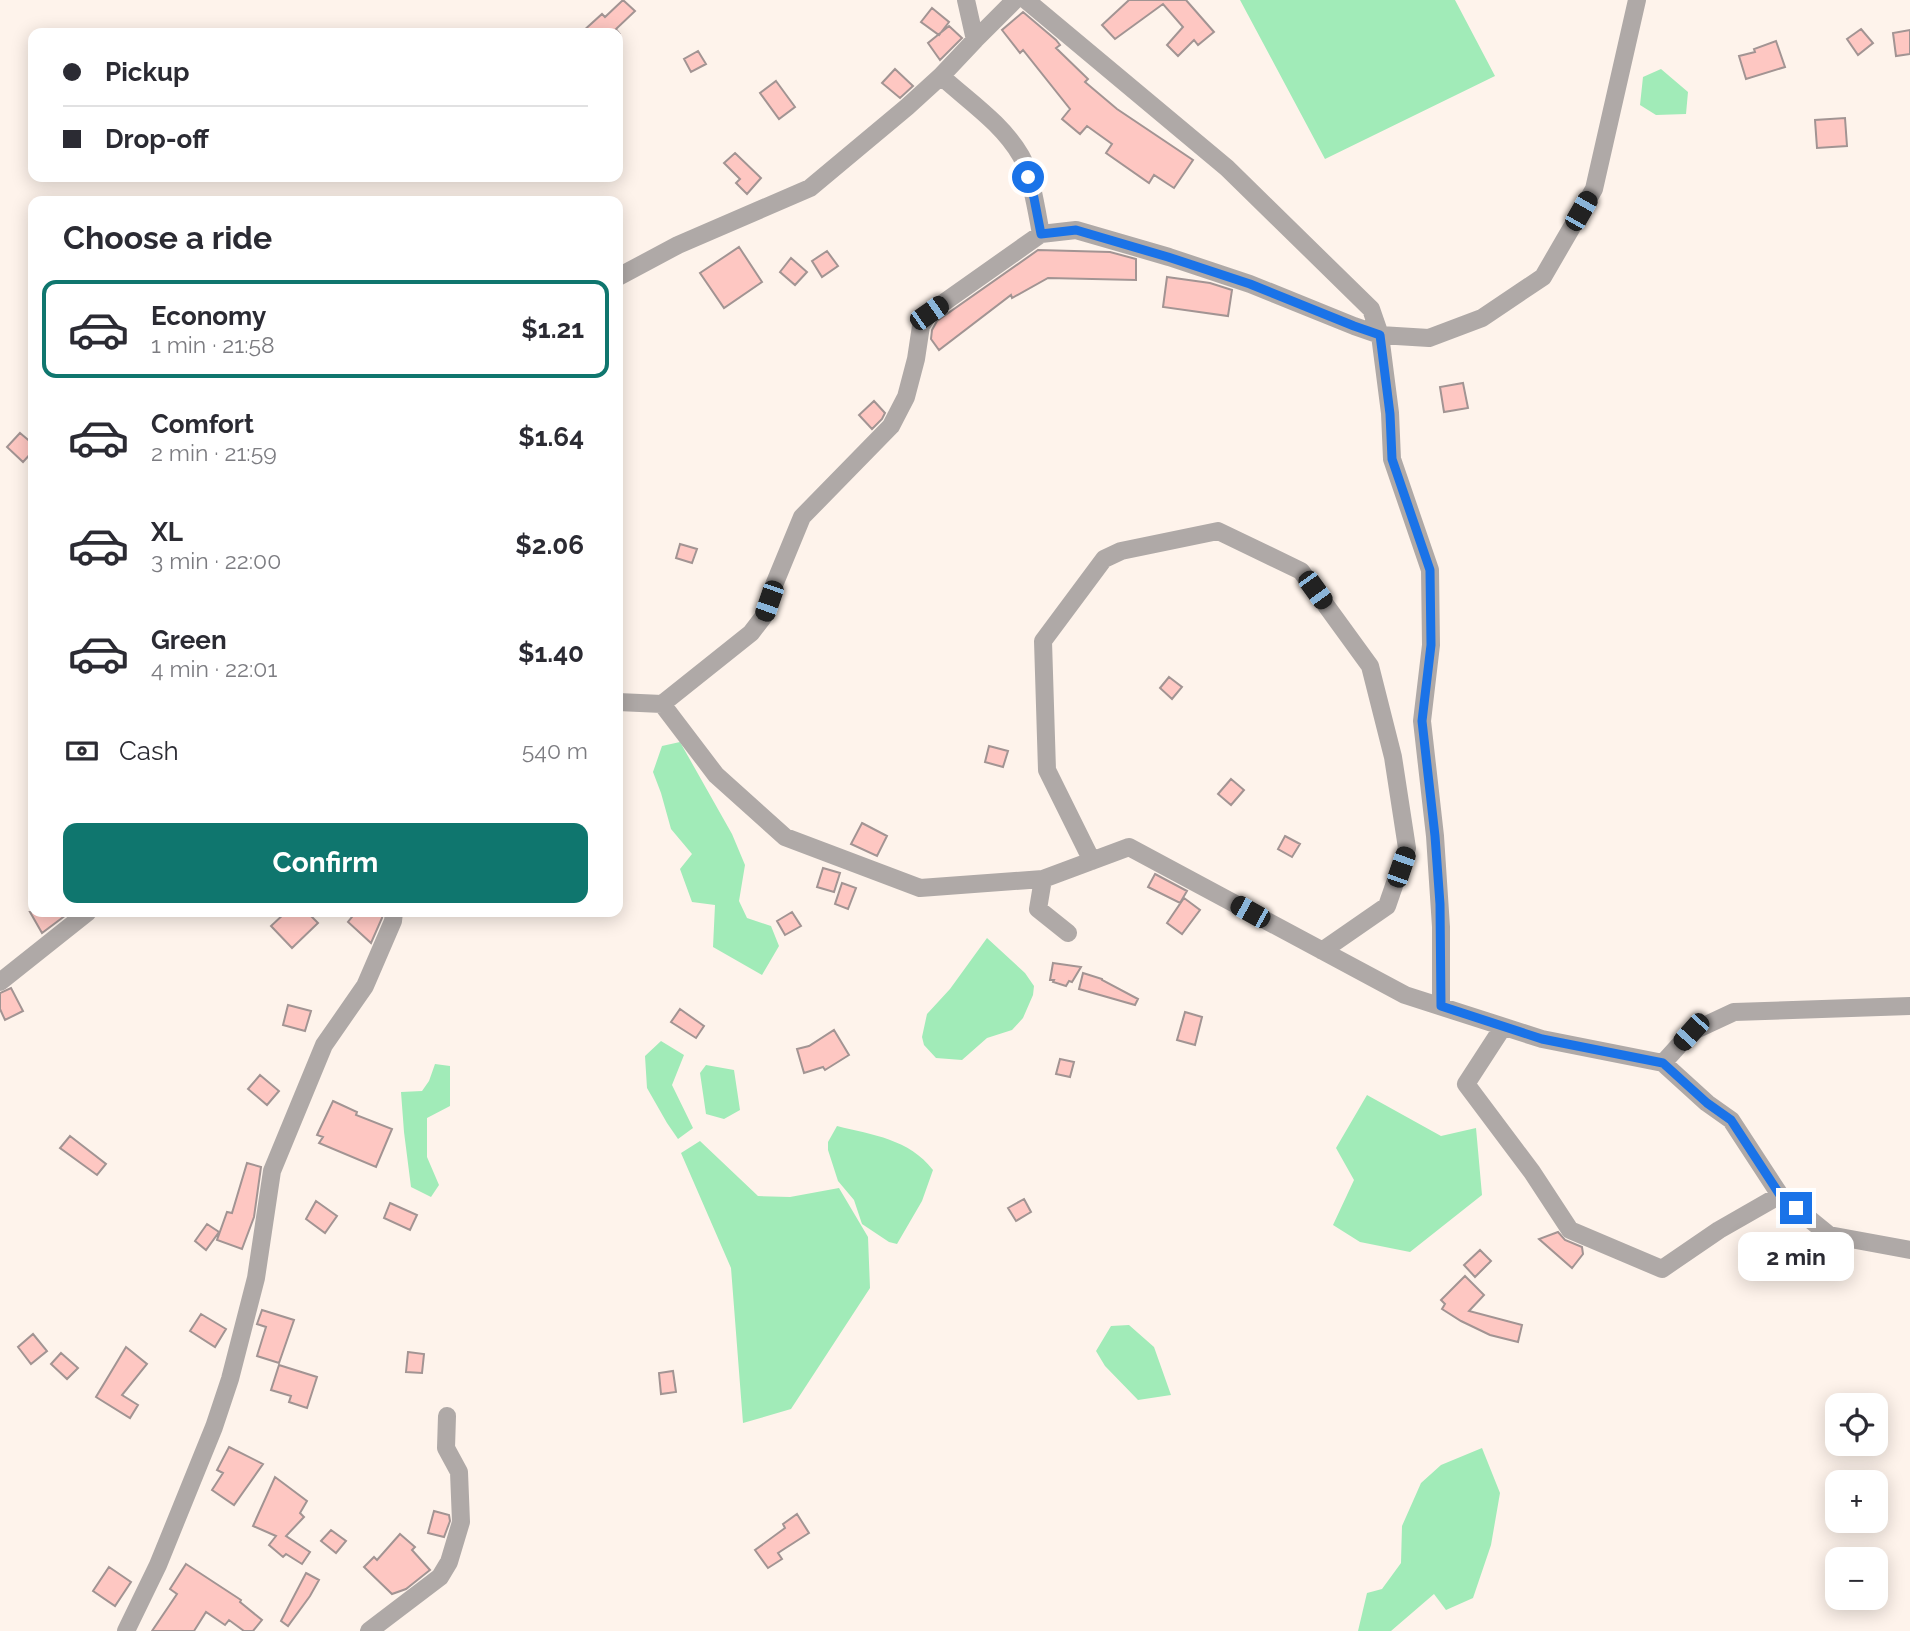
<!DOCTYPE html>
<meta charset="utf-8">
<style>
:root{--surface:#fff;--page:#f7f7f7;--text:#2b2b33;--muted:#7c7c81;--line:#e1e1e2;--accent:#0f766e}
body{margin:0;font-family:Raleway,sans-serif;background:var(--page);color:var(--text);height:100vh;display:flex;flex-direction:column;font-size:26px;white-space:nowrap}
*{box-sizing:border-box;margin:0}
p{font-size:23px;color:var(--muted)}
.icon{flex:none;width:38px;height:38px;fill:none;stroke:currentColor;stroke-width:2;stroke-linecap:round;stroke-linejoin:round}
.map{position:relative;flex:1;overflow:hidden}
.panel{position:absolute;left:28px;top:196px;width:595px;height:721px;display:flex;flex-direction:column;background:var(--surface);border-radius:14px;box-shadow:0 4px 18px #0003}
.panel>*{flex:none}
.top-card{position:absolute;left:28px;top:28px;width:595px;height:154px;border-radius:14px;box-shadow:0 4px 18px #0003;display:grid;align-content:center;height:154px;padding:0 35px;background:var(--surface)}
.buttons{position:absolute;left:1825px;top:1393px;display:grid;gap:14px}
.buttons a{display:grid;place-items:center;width:63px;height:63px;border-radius:14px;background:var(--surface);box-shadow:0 4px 18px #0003;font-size:35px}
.end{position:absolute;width:32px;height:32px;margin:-16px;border:9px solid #1a73e8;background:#fff;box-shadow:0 0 0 4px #fff}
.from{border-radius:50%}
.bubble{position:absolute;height:49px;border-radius:14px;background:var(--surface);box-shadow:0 4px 18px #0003;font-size:23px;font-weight:700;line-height:49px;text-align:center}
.car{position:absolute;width:21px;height:42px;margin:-21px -10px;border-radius:9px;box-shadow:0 0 5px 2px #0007;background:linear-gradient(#222 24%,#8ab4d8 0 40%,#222 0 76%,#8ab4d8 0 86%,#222 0)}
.top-card b{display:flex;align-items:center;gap:24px;height:66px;font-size:26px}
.top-card b+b{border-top:2px solid var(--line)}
.top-card i{width:18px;height:18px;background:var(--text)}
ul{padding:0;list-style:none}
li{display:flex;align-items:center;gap:21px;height:98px;margin:0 14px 10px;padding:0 21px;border:4px solid transparent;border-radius:14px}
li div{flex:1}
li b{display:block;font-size:26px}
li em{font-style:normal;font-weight:700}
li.on{border-color:var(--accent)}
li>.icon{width:63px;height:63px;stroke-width:1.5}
h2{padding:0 35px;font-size:32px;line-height:84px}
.pay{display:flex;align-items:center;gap:18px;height:77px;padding:0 35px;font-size:26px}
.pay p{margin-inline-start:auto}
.button{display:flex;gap:14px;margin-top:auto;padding:14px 35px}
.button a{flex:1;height:80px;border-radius:14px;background:var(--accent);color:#fff;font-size:28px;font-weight:700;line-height:80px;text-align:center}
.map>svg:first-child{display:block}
</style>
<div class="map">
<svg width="1910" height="1631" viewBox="0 0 1910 1631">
<rect width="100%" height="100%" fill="#fef3eb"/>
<!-- green -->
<path fill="#a1ebb8" d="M1240 0H1455L1495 76 1325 159Z
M1661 69 1688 92 1686 114 1656 115 1640 105 1643 77Z
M680 742 732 834 745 865 739 901 747 918 771 926 779 946 762 975 713 947 715 905 692 902 680 869 692 854 671 829 661 793 653 772 662 746Z
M987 938 1025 973 1034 986 1033 995 1023 1018 1012 1030 987 1038 962 1060 936 1058 924 1045 922 1037 927 1014 950 989Z
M661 1041 684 1055 672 1085 693 1128 678 1139 667 1123 647 1088 645 1056Z
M435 1064 450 1066V1106L427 1118V1157L439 1185 431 1197 411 1187 404 1132 401 1092 422 1091 429 1081Z
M706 1065 734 1070 740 1110 724 1119 706 1114 700 1073Z
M1367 1095 1441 1136 1476 1128 1482 1195 1410 1252 1360 1242 1333 1225 1354 1180 1336 1148Z
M837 1126C873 1135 909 1139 933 1170L922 1201 897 1244 889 1242 862 1224 854 1200 838 1181 828 1150V1142Z
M700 1141 758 1196 790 1197 839 1188 868 1237 870 1288 791 1409 743 1423 731 1268 681 1153Z
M1129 1325 1154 1347 1171 1395 1138 1400 1105 1366 1096 1351 1111 1326Z
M1482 1448 1500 1493 1491 1545 1473 1598 1446 1610 1434 1594 1391 1631H1358L1367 1593 1382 1589 1401 1563 1402 1526 1421 1483 1441 1465Z"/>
<!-- building -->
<path fill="#fec7c2" stroke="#a29493" stroke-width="2" d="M623 0 635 11 616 29 619 33H581L602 14 605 17Z
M1129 0H1186L1214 32 1198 45 1194 40 1178 56 1167 45 1183 27 1163 4 1115 39 1102 25Z
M932 8 949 22 939 35 921 22Z
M1023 12 1056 40 1060 45 1056 48 1088 79 1085 82 1117 109 1193 160 1174 188 1154 175 1149 183 1106 153 1112 144 1087 126 1080 134 1062 119 1070 109 1023 50 1020 53 1002 30Z
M949 26 962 38 940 60 928 43Z
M1861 29 1873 43 1858 55 1847 39Z
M1910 30V54L1896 56 1893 33Z
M1776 41 1785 67 1746 79 1739 56 1755 52 1754 49Z
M698 51 706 64 691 72 684 59Z
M895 69 913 86 900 98 882 83Z
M776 81 795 107 779 119 760 93Z
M1845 118 1847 146 1817 148 1815 120Z
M735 153 761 178 747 194 736 183 740 179 724 163Z
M739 247 762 282 724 308 700 273Z
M1038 250 1110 252 1136 259V280L1048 278 1012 298 1011 295 939 350 931 339 932 330 937 321Z
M827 251 838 266 822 277 812 261Z
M791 258 807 272 795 285 780 272Z
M1167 277 1210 283 1232 290 1228 316 1163 307Z
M1463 383 1468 408 1444 412 1440 387Z
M874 401 885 413 882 419 872 429 859 415Z
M20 433 33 444V451L23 462 7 447Z
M680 544 697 549 692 563 676 558Z
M1169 677 1182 687 1172 699 1160 688Z
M989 746 1008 751 1003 767 985 762Z
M1231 779 1244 790 1231 805 1218 794Z
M862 823 887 836 877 856 851 844Z
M1285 836 1300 844 1292 857 1278 849Z
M823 868 840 873 834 892 817 887Z
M1155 874 1187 891 1180 903 1148 887Z
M842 883 856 888 848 909 835 904Z
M1184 898 1200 910 1182 934 1167 923Z
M30 912H70L42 933Z
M286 912H307L318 923 292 948 271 926Z
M356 912H383L382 918 371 943 348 922Z
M792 912 801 926 785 935 777 921Z
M1053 963 1081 967 1072 982 1069 981 1066 986 1053 982 1054 980H1050Z
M1083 973 1102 979V980L1138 999 1135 1005 1079 989Z
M11 988 23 1011 5 1020 0 1009V993Z
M288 1005 311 1011 305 1031 283 1025Z
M680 1009 704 1026 696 1038 671 1022Z
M1185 1012 1202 1017 1195 1045 1177 1040Z
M834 1030 849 1055 825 1070 823 1067 804 1073 797 1049 809 1046Z
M1060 1059 1074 1062 1070 1077 1056 1074Z
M260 1075 279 1091 267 1105 248 1089Z
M333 1101 357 1112 356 1115 392 1129 376 1167 319 1143 323 1137 317 1135Z
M70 1136 106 1164 97 1175 60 1148Z
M247 1163 261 1167 254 1217 242 1249 217 1240 227 1212 232 1213Z
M1024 1199 1031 1212 1016 1221 1008 1208Z
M316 1201 337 1216 325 1233 306 1219Z
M390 1203 417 1215 410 1230 384 1218Z
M207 1224 219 1232 206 1250 195 1241Z
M1558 1232 1565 1240 1582 1247 1583 1254 1572 1268 1539 1239Z
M1480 1250 1491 1261 1475 1277 1464 1265Z
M1465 1276 1484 1295 1469 1311 1522 1325 1518 1342 1490 1335 1461 1321 1442 1309 1445 1304 1441 1300Z
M262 1310 294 1320 279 1363 257 1356 266 1327 257 1324Z
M201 1314 226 1329 215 1347 190 1331Z
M33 1334 47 1351 31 1364 18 1347Z
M126 1347 147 1364 122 1395 138 1405 130 1418 96 1397Z
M408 1352 424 1354 422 1373 406 1372Z
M61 1353 78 1368 67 1379 51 1364Z
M279 1365 317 1377 307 1408 289 1402 291 1396 271 1390Z
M673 1371 676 1392 661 1394 659 1373Z
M229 1447 263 1464 234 1505 212 1490 223 1473 217 1470Z
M275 1477 307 1501 300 1513 304 1517 286 1536 310 1552 302 1564 286 1554 283 1557 269 1545 276 1536 253 1526Z
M434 1511 449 1515 450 1521 444 1537 428 1533Z
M797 1514 809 1533 778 1553 782 1559 768 1568 755 1550 785 1528 783 1524Z
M331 1530 346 1541 336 1553 321 1541Z
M400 1534 415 1547 412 1550 430 1570 406 1589 392 1594 364 1567 374 1557 377 1560Z
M186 1564 241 1600 240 1602 262 1620 253 1631H244L229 1620 225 1625 206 1612 194 1631H152L177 1594 170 1589Z
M109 1567 131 1582 115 1606 93 1591Z
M306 1573 319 1580 310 1596 288 1626 281 1621Z"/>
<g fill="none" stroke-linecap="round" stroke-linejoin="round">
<!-- street -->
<path stroke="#afa9a7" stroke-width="18" d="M1026 0 1227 168 1371 309 1380 335 1390 413 1392 459 1430 570 1431 645 1422 721 1435 836 1441 927V1006
M975 40 1015 0
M941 76C968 101 1002 123 1021 156 1031 173 1037 213 1041 234
M618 277 678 245 810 188 907 107 941 76 975 40 966 0
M618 702 662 704 716 775 785 837 920 888 1043 879 1129 847 1405 995 1542 1039 1663 1063 1707 1103 1731 1120 1780 1195 1829 1235 1910 1250
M662 704 751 633 764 616 774 585 802 517 891 426 906 397 916 359 921 326 929 313 1041 234 1076 230 1169 257 1250 284 1354 326 1380 335 1429 338 1482 318 1543 277 1594 189 1637 0
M1092 861 1047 770 1043 641 1104 559 1121 551 1218 531 1301 571 1370 666 1393 757 1407 848 1387 906 1322 951
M1043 879 1038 909 1068 933
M0 982 88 912
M1503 1027 1466 1084 1532 1172 1570 1230 1662 1269 1719 1230 1780 1195
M1663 1063 1691 1032 1734 1012 1910 1006
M126 1631 158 1565 214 1427 230 1379 256 1278 272 1171 324 1045 365 986 393 921 394 912
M369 1631 440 1577 449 1562 461 1522 459 1472 446 1448 447 1416"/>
</g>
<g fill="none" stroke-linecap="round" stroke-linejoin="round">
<!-- route -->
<path stroke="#1a73e8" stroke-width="9" d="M1028 177 1034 198 1041 234 1076 230 1168 257 1250 284 1354 326 1380 335 1390 414 1392 459 1430 570 1431 645 1422 721 1435 836 1440 904 1441 1006 1542 1039 1663 1063 1707 1103 1731 1120 1780 1195 1796 1208"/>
</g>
</svg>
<div class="buttons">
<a><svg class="icon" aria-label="locate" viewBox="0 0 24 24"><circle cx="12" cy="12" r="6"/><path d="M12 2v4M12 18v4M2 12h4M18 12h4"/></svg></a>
<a>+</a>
<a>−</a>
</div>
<i class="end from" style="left:1028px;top:177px"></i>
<i class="end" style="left:1796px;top:1208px"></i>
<div class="bubble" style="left:1738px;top:1232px;width:116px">2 min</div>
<i class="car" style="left:1581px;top:211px;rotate:30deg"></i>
<i class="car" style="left:929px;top:313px;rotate:55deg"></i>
<i class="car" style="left:1315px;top:590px;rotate:144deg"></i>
<i class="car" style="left:769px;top:601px;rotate:199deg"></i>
<i class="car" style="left:1401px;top:867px;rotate:19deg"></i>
<i class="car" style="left:1250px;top:912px;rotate:299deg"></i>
<i class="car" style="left:1691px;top:1032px;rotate:222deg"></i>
<div class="top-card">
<b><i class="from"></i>Pickup</b>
<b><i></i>Drop-off</b>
</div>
<section class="panel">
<h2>Choose a ride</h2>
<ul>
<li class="on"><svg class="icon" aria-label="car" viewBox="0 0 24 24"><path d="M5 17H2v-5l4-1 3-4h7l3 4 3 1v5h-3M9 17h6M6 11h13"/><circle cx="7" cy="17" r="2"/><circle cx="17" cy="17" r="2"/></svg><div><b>Economy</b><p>1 min · 21:58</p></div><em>$1.21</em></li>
<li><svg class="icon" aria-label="car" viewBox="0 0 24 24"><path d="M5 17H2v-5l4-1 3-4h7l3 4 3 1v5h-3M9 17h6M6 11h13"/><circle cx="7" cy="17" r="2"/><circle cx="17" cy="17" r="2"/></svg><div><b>Comfort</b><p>2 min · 21:59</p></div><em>$1.64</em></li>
<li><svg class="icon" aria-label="car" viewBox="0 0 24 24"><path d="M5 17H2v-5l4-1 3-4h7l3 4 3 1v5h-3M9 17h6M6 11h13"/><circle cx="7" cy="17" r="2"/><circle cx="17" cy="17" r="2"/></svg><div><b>XL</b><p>3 min · 22:00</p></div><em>$2.06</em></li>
<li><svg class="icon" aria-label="car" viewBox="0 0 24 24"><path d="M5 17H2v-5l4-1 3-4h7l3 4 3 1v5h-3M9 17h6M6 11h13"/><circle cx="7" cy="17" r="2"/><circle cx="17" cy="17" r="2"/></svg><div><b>Green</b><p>4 min · 22:01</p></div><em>$1.40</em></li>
</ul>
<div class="pay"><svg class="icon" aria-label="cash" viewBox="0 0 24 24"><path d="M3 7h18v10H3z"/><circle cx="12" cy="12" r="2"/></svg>Cash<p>540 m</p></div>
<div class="button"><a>Confirm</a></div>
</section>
</div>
